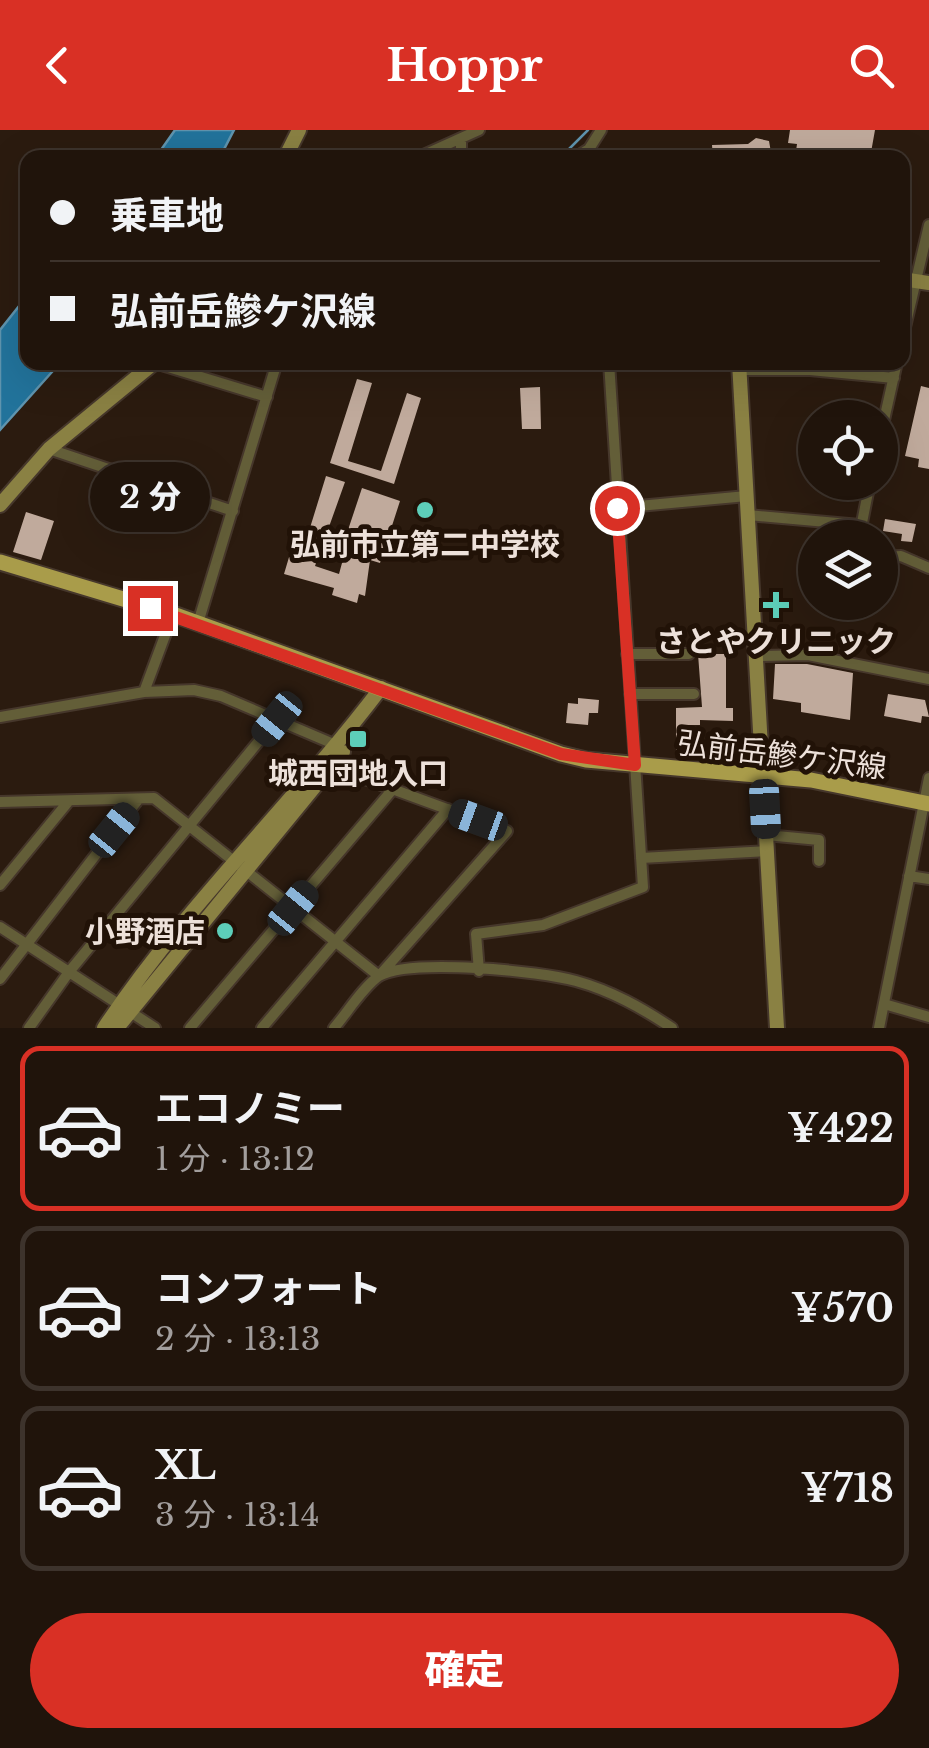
<!DOCTYPE html>
<html lang="ja">
<meta charset="utf-8">
<style>
:root{--surface:#20140b;--page:#281d14;--text:#f1f3f6;--muted:#a29e9d;--line:#3d332c;--accent:#d93025}
body{margin:0;font-family:"Libre Baskerville","Noto Sans JP",serif;background:var(--page);color:var(--text);height:100vh;display:flex;flex-direction:column;font-size:38px;white-space:nowrap}
*{box-sizing:border-box;margin:0}
p{font-size:32px;color:var(--muted)}
.icon{flex:none;width:55px;height:55px;fill:none;stroke:currentColor;stroke-width:2;stroke-linecap:round;stroke-linejoin:round}
.map{position:relative;height:898px;overflow:hidden}
.side{display:flex;flex-direction:column;background:var(--surface);flex:1}
.side>*{flex:none}
.guide{position:absolute;left:20px;top:20px;width:890px;height:220px;border-radius:20px;box-shadow:0 10px 40px #0002,0 0 0 2px var(--line);display:grid;align-content:center;height:220px;padding:0 30px;background:var(--surface)}
.fabs{position:absolute;left:798px;top:270px;display:grid;gap:20px}
.fabs a{display:grid;place-items:center;width:100px;height:100px;border-radius:50%;background:var(--surface);box-shadow:0 10px 40px #0002,0 0 0 2px var(--line);font-size:50px}
.end{position:absolute;width:45px;height:45px;margin:-22px;border:12px solid #d93025;background:#fff;box-shadow:0 0 0 5px #fff}
.from{border-radius:50%}
.bubble{position:absolute;height:70px;border-radius:35px;background:var(--surface);box-shadow:0 10px 40px #0002,0 0 0 2px var(--line);font-size:32px;font-weight:800;line-height:70px;text-align:center}
.car{position:absolute;width:30px;height:60px;margin:-30px -15px;border-radius:12px;box-shadow:0 0 8px 2px #0007;background:linear-gradient(#222 24%,#8ab4d8 0 40%,#222 0 76%,#8ab4d8 0 86%,#222 0)}
.guide b{display:flex;align-items:center;gap:35px;height:95px;font-size:38px}
.guide b+b{border-top:2px solid var(--line)}
.guide i{width:25px;height:25px;background:var(--text)}
ul{padding:18px 0 0;list-style:none}
li{display:flex;align-items:center;gap:30px;height:165px;margin:0 20px 15px;padding:0 10px;border:5px solid var(--line);border-radius:20px}
li div{flex:1}
li b{display:block;font-size:38px}
li em{font-style:normal;font-weight:800}
li.selected{border-color:var(--accent)}
li>.icon{width:90px;height:90px;stroke-width:1.5}
.button{display:flex;gap:20px;margin-top:auto;padding:20px 30px}
.button a{flex:1;height:115px;border-radius:60px;background:var(--accent);color:#fff;font-size:40px;font-weight:800;line-height:115px;text-align:center}
header{display:flex;justify-content:space-between;align-items:center;height:130px;padding:0 30px;background:var(--accent);color:#fff;font-size:45px;font-weight:800}
.map>svg:first-child{display:block}
</style>
<header><svg class="icon" aria-label="back" viewBox="0 0 24 24"><path d="M15 5l-7 7 7 7"/></svg>Hoppr<svg class="icon" aria-label="search" viewBox="0 0 24 24"><circle cx="10" cy="10" r="6"/><path d="M15 15l6 6"/></svg></header>
<div class="map">
<svg width="929" height="898" viewBox="0 0 929 898">
<rect width="100%" height="100%" fill="#2b1b0f"/>
<!-- water -->
<path fill="#22739b" stroke="#5f94ae" stroke-width="2.5" d="M175 0H234L220 27H156Z
M27 166 28 232 60 233 0 300V200Z"/>
<g fill="none" stroke-linecap="round" stroke-linejoin="round">
<!-- stream -->
<path stroke="#5f94ae" stroke-width="2.5" d="M560 28 588 0"/>
</g>
<!-- building -->
<path fill="#c0aa9c" d="M790 0H875L870 28H795L797 14 788 13Z
M756 8 769 11 772 28H713L712 15 748 14Z
M357 249 372 253 348 331 381 341 407 263 421 268 394 354 330 333Z
M921 256 929 258V339L918 337 919 329 905 326Z
M540 257 541 299H522L520 258Z
M326 346 345 352 315 436 339 444 345 422 341 421 362 358 400 371 380 433 370 430 365 466 359 464 357 473 332 465 334 458 284 444 298 397 309 401Z
M26 382 54 391 41 430 13 422Z
M885 389 916 394 912 412 901 411 902 404 883 401Z
M698 524H726V578H733V591L700 590V595H688L689 612H698V624L676 623V578L702 577Z
M775 534H807L853 543 850 590 801 582V573L773 569Z
M888 564 925 570 929 587 922 586 921 593 884 586Z
M578 568 599 570 598 583H589L588 595 566 593 568 573 578 574Z"/>
<g fill="none" stroke-linecap="round" stroke-linejoin="round">
<defs>
<path id="street" d="M417 28 479 0
M461 28V9
M575 28 589 19 601 0
M902 210 929 95
M155 233 267 267
M739 240H810L894 248
M880 308 897 232
M49 319 233 381
M617 378 747 366
M748 385 860 395
M859 408 870 352
M880 427 901 426 929 438
M198 493 277 232
M627 524H689
M756 526 808 525 929 549
M144 562 173 484
M630 564H694
M0 587 144 562 194 560 221 566 336 615
M0 672 154 668 379 846 507 701 332 637
M766 705 819 710V731
M641 728 767 721
M909 746 929 749
M0 755 68 672
M0 797 155 898
M479 841 476 804 543 795 643 757 609 232
M0 849 138 670
M884 874 929 887
M29 898 69 842 277 589
M190 898 393 659
M262 898 448 679
M334 898C347 883 363 857 379 846 410 828 541 841 576 851 612 861 642 878 672 898
M879 898 929 648"/>
<path id="secondary" d="M285 28 299 0
M902 149 929 153
M739 232 777 898
M0 375 49 319 155 232
M104 898C185 776 293 674 381 558
M117 898 343 622"/>
<path id="primary" d="M0 432 173 484 561 624 586 630 811 650 929 674"/>
</defs>
<!-- street casing -->
<use href="#street" stroke="#46372b" stroke-width="14"/>
<!-- secondary casing -->
<use href="#secondary" stroke="#46372b" stroke-width="18"/>
<!-- primary casing -->
<use href="#primary" stroke="#46372b" stroke-width="19"/>
<!-- street -->
<use href="#street" stroke="#635e38" stroke-width="10"/>
<!-- secondary -->
<use href="#secondary" stroke="#8a8143" stroke-width="14"/>
<!-- primary -->
<use href="#primary" stroke="#a99c4a" stroke-width="15"/>
</g>
<g fill="none" stroke-linecap="round" stroke-linejoin="round">
<!-- route -->
<path stroke="#d93025" stroke-width="12" d="M150 478 561 624 635 635 617 378"/>
</g>
<!-- markers -->
<g fill="#5dceb9" stroke="#211207" stroke-width="4">
<circle cx="425" cy="380" r="10"/>
<path d="M771 460h10v10h10v10h-10v10h-10v-10h-10v-10h10z"/>
<rect x="348" y="599" width="20" height="20" rx="5"/>
<circle cx="225" cy="801" r="10"/>
</g>
<g text-anchor="middle" dominant-baseline="central" stroke-width="10" stroke-linejoin="round" paint-order="stroke">
<!-- poi labels -->
<g font-size="30" font-weight="bold" fill="#ede1da" stroke="#211207">
<text x="425" y="414">弘前市立第二中学校</text>
<text x="776" y="511">さとやクリニック</text>
<text x="358" y="643">城西団地入口</text>
<text x="205" y="801" text-anchor="end">小野酒店</text>
</g>
<!-- street labels -->
<g font-size="30" fill="#ede1da" stroke="#211207">
<text transform="translate(782 625) rotate(7)">弘前岳鰺ケ沢線</text>
</g>
</g>
</svg>
<div class="fabs">
<a><svg class="icon" aria-label="locate" viewBox="0 0 24 24"><circle cx="12" cy="12" r="6"/><path d="M12 2v4M12 18v4M2 12h4M18 12h4"/></svg></a>
<a><svg class="icon" aria-label="layers" viewBox="0 0 24 24"><path d="M12 4l9 5-9 5-9-5zM3 14l9 5 9-5"/></svg></a>
</div>
<i class="end from" style="left:617px;top:378px"></i>
<i class="end" style="left:150px;top:478px"></i>
<div class="bubble" style="left:90px;top:332px;width:120px">2 分</div>
<i class="car" style="left:277px;top:589px;rotate:219deg"></i>
<i class="car" style="left:765px;top:679px;rotate:177deg"></i>
<i class="car" style="left:478px;top:690px;rotate:290deg"></i>
<i class="car" style="left:114px;top:700px;rotate:39deg"></i>
<i class="car" style="left:293px;top:778px;rotate:39deg"></i>
<div class="guide">
<b><i class="from"></i>乗車地</b>
<b><i></i>弘前岳鰺ケ沢線</b>
</div>
</div>
<section class="side">
<ul>
<li class="selected"><svg class="icon" aria-label="car" viewBox="0 0 24 24"><path d="M5 17H2v-5l4-1 3-4h7l3 4 3 1v5h-3M9 17h6M6 11h13"/><circle cx="7" cy="17" r="2"/><circle cx="17" cy="17" r="2"/></svg><div><b>エコノミー</b><p>1 分 · 13:12</p></div><em>¥422</em></li>
<li><svg class="icon" aria-label="car" viewBox="0 0 24 24"><path d="M5 17H2v-5l4-1 3-4h7l3 4 3 1v5h-3M9 17h6M6 11h13"/><circle cx="7" cy="17" r="2"/><circle cx="17" cy="17" r="2"/></svg><div><b>コンフォート</b><p>2 分 · 13:13</p></div><em>¥570</em></li>
<li><svg class="icon" aria-label="car" viewBox="0 0 24 24"><path d="M5 17H2v-5l4-1 3-4h7l3 4 3 1v5h-3M9 17h6M6 11h13"/><circle cx="7" cy="17" r="2"/><circle cx="17" cy="17" r="2"/></svg><div><b>XL</b><p>3 分 · 13:14</p></div><em>¥718</em></li>
</ul>
<div class="button"><a>確定</a></div>
</section>
